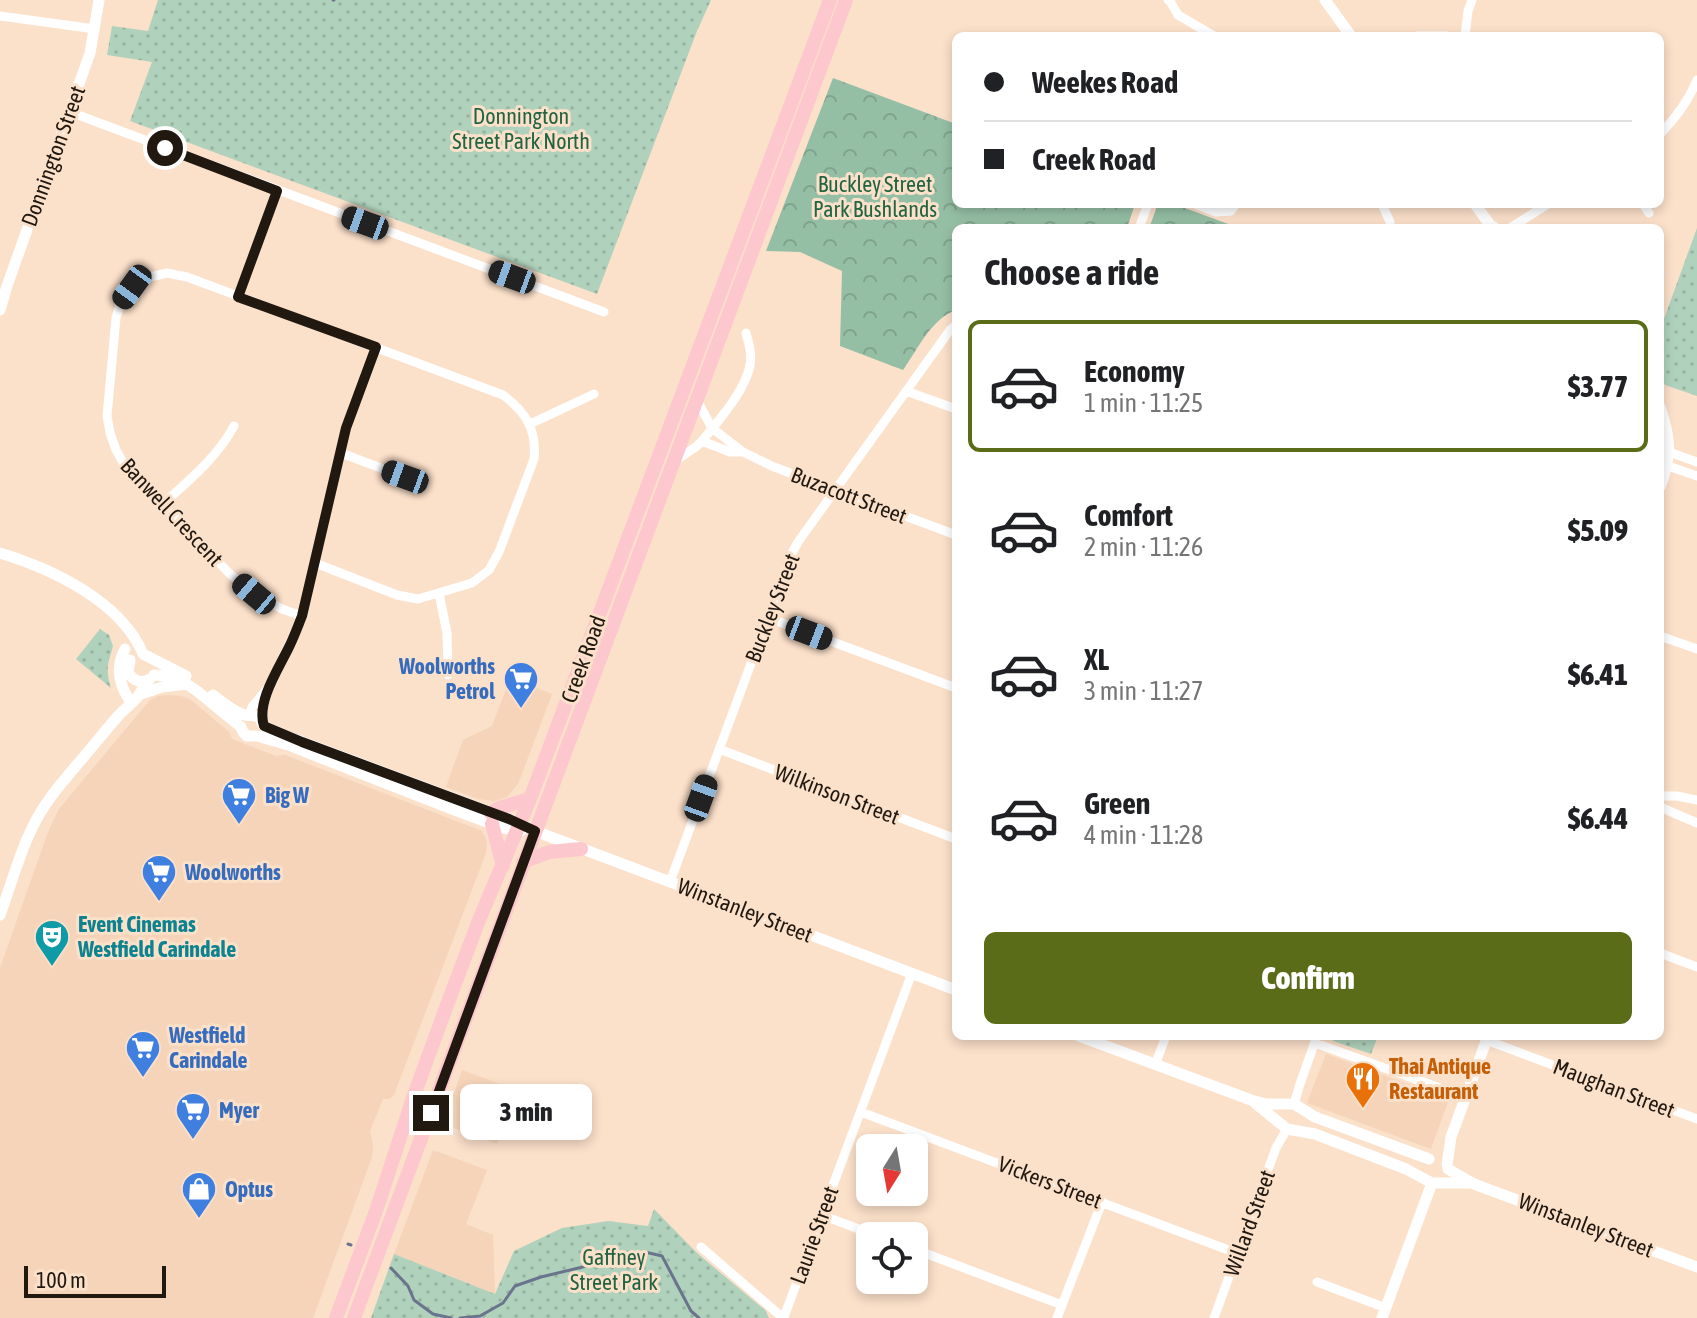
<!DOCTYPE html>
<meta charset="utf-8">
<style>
:root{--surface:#fff;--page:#f2f2f2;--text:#202124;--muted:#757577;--line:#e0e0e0;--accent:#5b6c18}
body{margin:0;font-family:"Asap Condensed",sans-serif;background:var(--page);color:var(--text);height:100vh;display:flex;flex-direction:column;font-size:30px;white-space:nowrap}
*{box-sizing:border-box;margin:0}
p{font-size:26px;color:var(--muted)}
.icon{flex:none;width:44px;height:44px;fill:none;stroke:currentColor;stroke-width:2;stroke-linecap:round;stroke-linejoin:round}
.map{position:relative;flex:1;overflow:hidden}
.drawer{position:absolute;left:952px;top:224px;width:712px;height:816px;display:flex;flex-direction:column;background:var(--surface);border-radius:12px;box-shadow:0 4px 12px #0003}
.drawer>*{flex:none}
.top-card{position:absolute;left:952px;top:32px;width:712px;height:176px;border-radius:12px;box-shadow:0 4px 12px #0003;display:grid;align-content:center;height:176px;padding:0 32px;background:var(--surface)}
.needle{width:52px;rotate:191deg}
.tools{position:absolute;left:856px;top:1134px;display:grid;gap:16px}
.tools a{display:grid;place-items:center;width:72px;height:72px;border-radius:12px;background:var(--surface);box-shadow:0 4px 12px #0003;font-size:40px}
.scale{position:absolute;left:24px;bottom:20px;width:142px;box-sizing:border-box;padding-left:8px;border:4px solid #211810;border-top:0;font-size:22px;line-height:28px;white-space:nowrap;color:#211810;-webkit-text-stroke:6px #fbe0ca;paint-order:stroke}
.end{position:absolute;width:36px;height:36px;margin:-18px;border:10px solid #211810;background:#fff;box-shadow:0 0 0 4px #fff}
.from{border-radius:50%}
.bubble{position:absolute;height:56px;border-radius:12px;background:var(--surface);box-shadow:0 4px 12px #0003;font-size:26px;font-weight:800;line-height:56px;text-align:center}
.car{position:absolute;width:24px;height:48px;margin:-24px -12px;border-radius:10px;box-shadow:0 0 6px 2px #0007;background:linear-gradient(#222 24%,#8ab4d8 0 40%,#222 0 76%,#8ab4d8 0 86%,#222 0)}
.top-card b{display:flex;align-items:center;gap:28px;height:76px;font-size:30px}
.top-card b+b{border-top:2px solid var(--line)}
.top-card i{width:20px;height:20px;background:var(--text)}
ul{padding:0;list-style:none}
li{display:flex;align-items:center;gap:24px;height:132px;margin:0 16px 12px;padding:0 16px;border:4px solid transparent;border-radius:12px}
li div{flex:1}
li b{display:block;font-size:30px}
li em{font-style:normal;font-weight:800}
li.on{border-color:var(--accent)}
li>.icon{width:72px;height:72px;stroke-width:1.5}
h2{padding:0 32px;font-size:36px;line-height:96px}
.action{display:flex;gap:16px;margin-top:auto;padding:16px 32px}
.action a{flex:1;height:92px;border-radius:12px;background:var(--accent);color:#fff;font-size:32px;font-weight:800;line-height:92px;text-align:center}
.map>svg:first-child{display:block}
</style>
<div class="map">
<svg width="1697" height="1318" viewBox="0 0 1697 1318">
<defs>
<pattern id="forest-crowns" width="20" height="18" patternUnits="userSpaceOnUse" patternTransform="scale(2)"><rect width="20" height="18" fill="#95bfa5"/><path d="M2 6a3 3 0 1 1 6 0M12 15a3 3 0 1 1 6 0" fill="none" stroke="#80a38d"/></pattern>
<pattern id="park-dots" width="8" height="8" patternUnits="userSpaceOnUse" patternTransform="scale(2)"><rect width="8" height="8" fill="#b0d2bc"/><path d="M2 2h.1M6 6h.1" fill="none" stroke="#97b4a1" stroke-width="1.8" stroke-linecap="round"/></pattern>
</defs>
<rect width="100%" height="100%" fill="#fbe0ca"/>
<!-- built -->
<path fill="#f5d4b9" d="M510 678 552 694 518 784 507 797 494 801 478 799 446 787 463 740 492 726Z
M168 695 181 696 191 700 229 732 232 739 276 756 285 755 482 831 487 841 486 853 394 1095 389 1099H383L370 1131 373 1145 372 1157 313 1318H0V968L48 832 59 809 150 700 158 696Z
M1326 1054 1449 1099 1431 1149 1307 1103Z
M462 1070 516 1090 497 1144 443 1124Z
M433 1150 487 1170 466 1224 493 1235 495 1294 394 1254Z"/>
<!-- forest -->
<path fill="url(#forest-crowns)" d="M833 78 956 124V204H1135L1127 228H956V310C931 319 918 349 903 370L840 346 842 271 800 252 766 251Z
M1158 204H1174L1239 228H1149Z"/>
<!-- park -->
<path fill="url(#park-dots)" d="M158 0H711L697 31 597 294 130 121 152 62 107 55 112 26 148 31Z
M1697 228V396L1665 385 1660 379V330Z
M100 629 109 635 113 646C108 665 105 668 111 688L76 659Z
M1332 1036H1378L1371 1054 1333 1041Z
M654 1209 697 1253 766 1311 769 1318H371L394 1254 495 1294 514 1251 562 1228 608 1221 648 1226Z"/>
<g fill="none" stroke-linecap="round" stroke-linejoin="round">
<!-- stream -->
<path stroke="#6a748c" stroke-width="3" d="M333 0H334
M348 1244 351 1245
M391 1268 408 1286 414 1300 433 1314 451 1318
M460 1318 480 1316 503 1303 515 1286 541 1277 645 1252 662 1256 691 1311 699 1318"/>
<!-- minor -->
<path stroke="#fff" stroke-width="9" d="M1168 0 1170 1 1178 15 1214 36
M0 16 95 29
M1418 36H1447
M1465 36 1468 11 1472 0
M70 112 604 312
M1660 134C1675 119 1689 100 1697 80
M1195 204 1216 212 1231 211 1236 204
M1382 204 1390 222
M1643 204 1649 213
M1139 228 1148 204
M1510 228 1548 204
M238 297 277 191
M906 391 956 409
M697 400 712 428 743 452 774 467 956 535
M530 424 594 394
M702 441 730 452H743
M1669 452 1697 462
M341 453 405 477
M675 461 697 446 702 441C718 421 746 390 750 365 752 354 749 344 746 333
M1668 466 1697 476
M162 505C188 481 217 458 234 426
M439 593 447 633 448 675
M302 616 282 609 254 594 230 574 124 464 116 450 110 433 107 416 116 318 121 301 132 287 146 278 167 273 187 277 503 395C526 412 537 430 534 459L499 552 489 570 472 583 418 599 397 595 315 563
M769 618 956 688
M1660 636 1697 649
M249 715 252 707 267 689
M262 719C264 684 289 650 302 616L346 428 376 347
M719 749 956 839
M1660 796H1677L1697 800
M1660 807 1697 823
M670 882 792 553 798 542 950 330 956 325
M1660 953 1697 967
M1486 1040 1697 1119
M1315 1043 1465 1097
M1155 1065 1166 1036
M1294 1104 1300 1084 1317 1036
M861 1112 1239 1254
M821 1215 878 1236
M701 1247 783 1318
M914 1249 1062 1305
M1317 1282 1386 1308
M784 1317 912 973
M1057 1318 1102 1202
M1214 1318 1276 1148 1287 1129"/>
<!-- tertiary -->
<path stroke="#fff" stroke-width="11" d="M1325 0 1351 36
M1475 204 1490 225 1495 228
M0 310 7 286 90 53 99 0
M1660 407C1671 439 1672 456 1660 487
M0 553C52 569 121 601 143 654
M125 649C116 666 118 681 128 698
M143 654 186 676
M130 660 128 672C133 681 142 684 150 679
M154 675 168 676 179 679 197 691 241 727 243 732 247 736H257L288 745 454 810 503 828 521 831
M141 694 162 687 187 684
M213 695C222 702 234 712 245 715 250 716 255 715 259 717L264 726
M264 726 281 734 509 819 535 831 956 990
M0 915C14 877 24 834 48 801 56 789 66 778 75 767 90 750 104 732 119 715 131 702 140 700 145 681
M1079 1036 1251 1100 1266 1104H1294L1315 1117 1429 1159
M1255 1103 1287 1129 1315 1134 1406 1169 1432 1183H1469
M1447 1165 1451 1137 1488 1036
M1448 1169 1474 1184 1697 1267
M1382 1318 1432 1183"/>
<!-- primary -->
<path stroke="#fdc8cd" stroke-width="14" d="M491 813 499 808 530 799
M492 824 503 866
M523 862 549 852 581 849
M336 1318 376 1211 413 1098 447 1005 479 920 530 799 830 0
M354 1318 846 0"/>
</g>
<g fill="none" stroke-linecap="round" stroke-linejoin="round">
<!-- route -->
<path stroke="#211810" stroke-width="10" d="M165 148 277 191 238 297 376 347 346 428 302 616C298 626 294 637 289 647 279 668 256 702 264 726L302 742 509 819 535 831 431 1113"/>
</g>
<!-- icons -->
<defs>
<symbol id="supermarket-pin" viewBox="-11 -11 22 30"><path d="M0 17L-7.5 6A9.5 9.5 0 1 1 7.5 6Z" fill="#3f7fe0" stroke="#fbe0ca"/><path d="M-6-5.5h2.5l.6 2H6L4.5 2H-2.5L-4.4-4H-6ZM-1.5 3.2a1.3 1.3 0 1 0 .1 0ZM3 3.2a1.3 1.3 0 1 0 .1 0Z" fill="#fff"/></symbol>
<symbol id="theatre-pin" viewBox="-11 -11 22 30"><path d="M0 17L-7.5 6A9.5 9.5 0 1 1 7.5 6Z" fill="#0f9aa8" stroke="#fbe0ca"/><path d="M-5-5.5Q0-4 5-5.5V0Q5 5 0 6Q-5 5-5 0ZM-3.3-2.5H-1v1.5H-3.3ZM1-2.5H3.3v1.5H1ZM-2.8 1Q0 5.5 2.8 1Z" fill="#fff"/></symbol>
<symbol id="restaurant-pin" viewBox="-11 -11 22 30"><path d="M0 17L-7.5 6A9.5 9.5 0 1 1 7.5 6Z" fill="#e8710a" stroke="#fbe0ca"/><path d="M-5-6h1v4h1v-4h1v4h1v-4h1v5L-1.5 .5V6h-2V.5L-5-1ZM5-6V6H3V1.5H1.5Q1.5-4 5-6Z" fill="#fff"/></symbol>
<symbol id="shop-pin" viewBox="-11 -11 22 30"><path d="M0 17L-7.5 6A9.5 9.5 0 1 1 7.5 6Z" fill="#3f7fe0" stroke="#fbe0ca"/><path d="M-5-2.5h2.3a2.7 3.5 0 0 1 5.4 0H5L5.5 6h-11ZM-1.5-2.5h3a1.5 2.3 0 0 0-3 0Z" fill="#fff"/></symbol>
</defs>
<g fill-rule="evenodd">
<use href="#supermarket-pin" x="501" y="659" width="40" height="54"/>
<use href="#supermarket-pin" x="219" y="775" width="40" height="54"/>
<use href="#supermarket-pin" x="139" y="852" width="40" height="54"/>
<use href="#theatre-pin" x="32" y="917" width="40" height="54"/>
<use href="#supermarket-pin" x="123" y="1028" width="40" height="54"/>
<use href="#restaurant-pin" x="1343" y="1059" width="40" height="54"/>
<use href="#supermarket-pin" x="173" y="1090" width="40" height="54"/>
<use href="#shop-pin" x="179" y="1169" width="40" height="54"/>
</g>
<g text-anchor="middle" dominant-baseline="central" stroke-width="6" stroke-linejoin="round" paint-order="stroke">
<!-- park labels -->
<g font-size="22" fill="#216441" stroke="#fbe0ca">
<text x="521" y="116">Donnington<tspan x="521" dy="25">Street Park North</tspan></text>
<text x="875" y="184">Buckley Street<tspan x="875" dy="25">Park Bushlands</tspan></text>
<text x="614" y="1257">Gaffney<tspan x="614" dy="25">Street Park</tspan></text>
</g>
<!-- street labels -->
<g font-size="22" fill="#211810" stroke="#fbe0ca">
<text transform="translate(53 156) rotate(-70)">Donnington Street</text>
<text transform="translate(849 495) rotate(21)">Buzacott Street</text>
<text transform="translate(172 512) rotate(47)">Banwell Crescent</text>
<text transform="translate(772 608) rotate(-69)">Buckley Street</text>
<text transform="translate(583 659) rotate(-70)">Creek Road</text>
<text transform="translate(837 794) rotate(21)">Wilkinson Street</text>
<text transform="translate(745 910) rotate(21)">Winstanley Street</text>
<text transform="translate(1614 1088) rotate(21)">Maughan Street</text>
<text transform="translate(1050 1182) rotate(21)">Vickers Street</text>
<text transform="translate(1249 1223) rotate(-70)">Willard Street</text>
<text transform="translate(1586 1225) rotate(21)">Winstanley Street</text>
<text transform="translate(814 1235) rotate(-70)">Laurie Street</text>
</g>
<!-- shop labels -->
<g font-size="22" font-weight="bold" fill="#366cbe" stroke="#fbe0ca" text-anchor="start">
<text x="495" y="666" text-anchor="end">Woolworths<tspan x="495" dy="25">Petrol</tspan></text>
<text x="265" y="795">Big W</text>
<text x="185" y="872">Woolworths</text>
<text x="169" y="1035">Westfield<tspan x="169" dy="25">Carindale</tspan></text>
<text x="219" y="1110">Myer</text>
<text x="225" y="1189">Optus</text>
</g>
<!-- culture labels -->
<g font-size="22" font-weight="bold" fill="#0d838f" stroke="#fbe0ca" text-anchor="start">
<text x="78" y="924">Event Cinemas<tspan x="78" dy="25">Westfield Carindale</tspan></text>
</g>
<!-- food labels -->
<g font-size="22" font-weight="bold" fill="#c56008" stroke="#fbe0ca" text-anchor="start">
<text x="1389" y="1066">Thai Antique<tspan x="1389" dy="25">Restaurant</tspan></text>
</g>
</g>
</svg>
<div class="tools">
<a><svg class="needle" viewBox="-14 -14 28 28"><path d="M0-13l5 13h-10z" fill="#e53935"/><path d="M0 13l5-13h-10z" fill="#757577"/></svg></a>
<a><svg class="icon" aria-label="locate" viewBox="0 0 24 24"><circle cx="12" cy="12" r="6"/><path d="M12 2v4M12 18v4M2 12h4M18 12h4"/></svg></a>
</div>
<div class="scale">100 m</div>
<i class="end from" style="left:165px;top:148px"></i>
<i class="end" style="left:431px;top:1113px"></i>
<div class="bubble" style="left:460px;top:1084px;width:132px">3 min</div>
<i class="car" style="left:365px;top:223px;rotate:290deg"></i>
<i class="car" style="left:512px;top:277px;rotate:290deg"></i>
<i class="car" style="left:132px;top:287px;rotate:216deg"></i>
<i class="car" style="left:405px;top:477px;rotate:290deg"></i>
<i class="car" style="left:254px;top:594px;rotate:310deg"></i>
<i class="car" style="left:809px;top:633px;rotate:111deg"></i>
<i class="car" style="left:701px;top:798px;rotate:20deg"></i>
<div class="top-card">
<b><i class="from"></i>Weekes Road</b>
<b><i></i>Creek Road</b>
</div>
<section class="drawer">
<h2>Choose a ride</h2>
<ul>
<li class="on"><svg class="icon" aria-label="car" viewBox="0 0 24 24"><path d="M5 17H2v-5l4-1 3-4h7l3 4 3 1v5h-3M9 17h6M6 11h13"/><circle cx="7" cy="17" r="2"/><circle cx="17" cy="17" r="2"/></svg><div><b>Economy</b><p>1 min · 11:25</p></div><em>$3.77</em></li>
<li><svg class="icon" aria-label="car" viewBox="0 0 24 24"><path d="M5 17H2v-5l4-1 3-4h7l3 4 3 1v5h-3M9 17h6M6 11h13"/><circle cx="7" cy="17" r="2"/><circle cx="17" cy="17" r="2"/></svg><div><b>Comfort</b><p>2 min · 11:26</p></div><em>$5.09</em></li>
<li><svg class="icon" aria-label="car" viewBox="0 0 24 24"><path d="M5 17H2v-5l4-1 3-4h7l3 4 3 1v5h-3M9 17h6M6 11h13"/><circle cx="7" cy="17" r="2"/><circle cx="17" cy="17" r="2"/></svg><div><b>XL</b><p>3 min · 11:27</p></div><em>$6.41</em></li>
<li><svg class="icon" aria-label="car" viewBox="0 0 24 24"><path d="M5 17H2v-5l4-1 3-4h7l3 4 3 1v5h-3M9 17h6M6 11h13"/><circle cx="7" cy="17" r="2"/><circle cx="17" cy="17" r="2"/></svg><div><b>Green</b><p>4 min · 11:28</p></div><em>$6.44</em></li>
</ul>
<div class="action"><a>Confirm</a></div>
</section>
</div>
